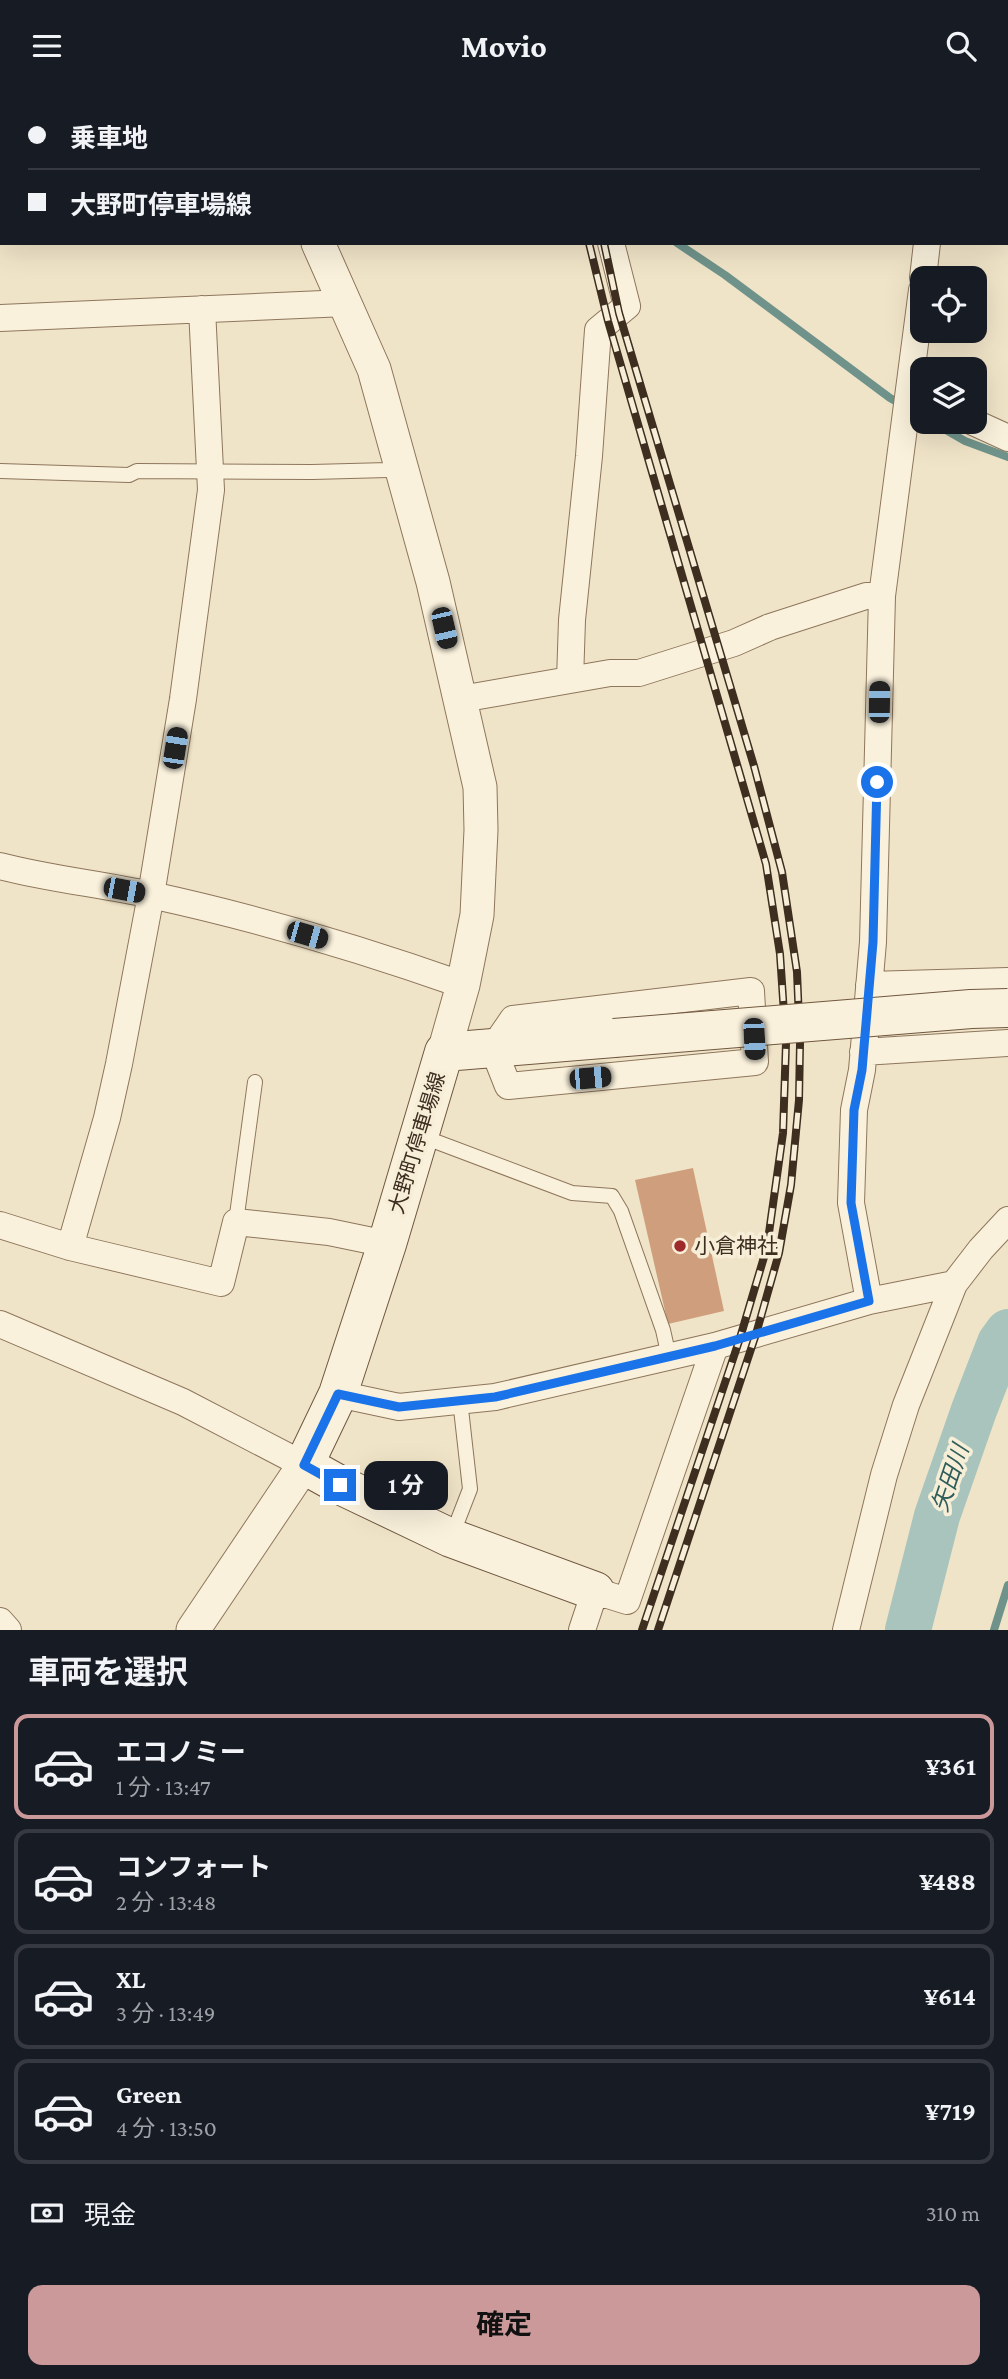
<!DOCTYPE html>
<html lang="ja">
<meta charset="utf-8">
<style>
:root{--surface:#171b24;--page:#242831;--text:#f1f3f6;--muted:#9ea1a6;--line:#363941;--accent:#cc999b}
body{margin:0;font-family:"Crimson Pro","Noto Sans JP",serif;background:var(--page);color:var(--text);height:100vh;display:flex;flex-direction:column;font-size:26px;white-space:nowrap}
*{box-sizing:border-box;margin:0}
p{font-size:23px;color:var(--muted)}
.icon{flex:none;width:38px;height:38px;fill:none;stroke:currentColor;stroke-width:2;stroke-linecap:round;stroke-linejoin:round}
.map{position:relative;height:1539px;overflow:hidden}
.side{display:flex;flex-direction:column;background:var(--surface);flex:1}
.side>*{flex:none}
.banner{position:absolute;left:0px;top:0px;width:1008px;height:154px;box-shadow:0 7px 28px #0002;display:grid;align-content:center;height:154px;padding:0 28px;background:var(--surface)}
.buttons{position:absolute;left:910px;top:175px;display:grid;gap:14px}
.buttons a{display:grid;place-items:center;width:77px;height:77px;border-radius:14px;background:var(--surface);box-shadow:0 7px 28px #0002;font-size:35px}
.end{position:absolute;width:32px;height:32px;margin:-16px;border:9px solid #1a73e8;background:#fff;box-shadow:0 0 0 4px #fff}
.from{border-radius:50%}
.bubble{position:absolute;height:49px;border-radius:14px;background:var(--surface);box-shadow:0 7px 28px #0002;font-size:23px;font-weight:700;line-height:49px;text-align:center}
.car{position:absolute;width:21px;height:42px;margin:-21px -10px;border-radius:9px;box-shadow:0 0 5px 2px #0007;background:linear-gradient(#222 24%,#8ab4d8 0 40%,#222 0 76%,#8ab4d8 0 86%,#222 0)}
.banner b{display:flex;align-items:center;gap:24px;height:66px;font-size:26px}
.banner b+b{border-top:2px solid var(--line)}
.banner i{width:18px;height:18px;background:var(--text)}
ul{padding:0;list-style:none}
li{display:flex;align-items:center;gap:21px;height:105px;margin:0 14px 10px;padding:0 14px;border:4px solid var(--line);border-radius:14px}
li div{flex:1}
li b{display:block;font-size:26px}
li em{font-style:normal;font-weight:700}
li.on{border-color:var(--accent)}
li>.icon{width:63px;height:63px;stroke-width:1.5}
h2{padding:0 28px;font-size:32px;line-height:84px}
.pay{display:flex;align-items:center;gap:18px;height:77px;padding:0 28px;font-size:26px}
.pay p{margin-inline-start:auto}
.action{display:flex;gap:14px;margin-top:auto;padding:14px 28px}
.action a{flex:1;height:80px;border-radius:14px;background:var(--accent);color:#111;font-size:28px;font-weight:700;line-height:80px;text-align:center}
header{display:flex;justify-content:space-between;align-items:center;height:91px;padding:0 28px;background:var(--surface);font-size:32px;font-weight:700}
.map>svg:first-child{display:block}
</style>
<header><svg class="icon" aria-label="menu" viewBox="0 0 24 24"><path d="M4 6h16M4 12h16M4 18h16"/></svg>Movio<svg class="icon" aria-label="search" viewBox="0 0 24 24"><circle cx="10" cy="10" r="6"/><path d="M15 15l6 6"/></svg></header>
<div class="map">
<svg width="1008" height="1539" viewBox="0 0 1008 1539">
<rect width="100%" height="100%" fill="#f0e4c8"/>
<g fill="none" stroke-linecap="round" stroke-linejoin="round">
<!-- stream -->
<path stroke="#6f938a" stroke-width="8" d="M325 0 331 2
M677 152 725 184 890 307 922 325
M932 331 965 350 1008 366
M994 1539 1008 1494"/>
<!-- river -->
<path stroke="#a9c4bc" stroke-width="46" d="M908 1539 937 1425 974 1319 1000 1252 1008 1241"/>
</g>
<!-- building -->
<path fill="#cf9f7d" d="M693 1077 724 1220 668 1233 635 1089Z"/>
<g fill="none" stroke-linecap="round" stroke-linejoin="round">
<defs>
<path id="service" d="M940 0 941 2
M0 380 129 384 137 380 312 381 388 379 401 376
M421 1045 572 1102 612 1105 621 1120 663 1239 669 1266
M236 1131 255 991
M451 1447 470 1398 460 1309"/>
<path id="minor" d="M24 0 36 2
M568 0 569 2
M631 2V0
M981 2 983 0
M923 187 927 152
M0 227 346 212
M973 331 1008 347
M570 589 572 529 589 365 598 239 627 215 611 152
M461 608 610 582H639L734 552 770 536 866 505H882
M0 775C50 788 101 793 151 804 257 827 361 858 463 894
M869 894 1008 890
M751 900 755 971 508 995 493 957 513 928Z
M863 961 1008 952
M0 1134 70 1156 221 1192 236 1131 329 1141 387 1153
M70 1156 107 1027 119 973 151 804 183 608 211 399 202 218
M869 1210 851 1112 854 1019 862 979 873 851 882 505 922 199
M0 1233 183 1311 304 1374
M338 1303 399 1316 495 1306 715 1255 869 1210 954 1193 981 1158 1008 1129
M0 1530 8 1539
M582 1539 595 1500 627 1510 715 1255
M846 1539 884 1384 906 1314 954 1193"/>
<path id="tertiary" d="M240 0 241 2
M318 152 374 278 433 491 480 696 481 739 477 824 463 894 444 961
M193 1539 304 1374"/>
<path id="secondary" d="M595 1500 451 1447 340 1394 304 1374 338 1303 387 1153 444 961 614 947"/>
</defs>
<!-- service casing -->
<use href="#service" stroke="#8d765c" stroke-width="16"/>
<!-- minor casing -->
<use href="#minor" stroke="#8d765c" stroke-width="28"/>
<!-- tertiary casing -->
<use href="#tertiary" stroke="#8d765c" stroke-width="35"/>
<!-- secondary casing -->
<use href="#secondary" stroke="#6f573f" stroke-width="40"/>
<!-- service -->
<use href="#service" stroke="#faf1dc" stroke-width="14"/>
<!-- minor -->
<use href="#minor" stroke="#faf1dc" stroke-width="26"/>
<!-- tertiary -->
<use href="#tertiary" stroke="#faf1dc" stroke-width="33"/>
<!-- secondary -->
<use href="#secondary" stroke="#faf1dc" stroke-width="38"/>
<defs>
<path id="rail" d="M547 0V2
M562 0 563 2
M589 152 608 230 766 773 780 863 786 952 783 1042 767 1156 740 1247 642 1539
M604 152 619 222 754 675 782 781 797 881 800 953 799 1009 791 1094 779 1162 756 1243 658 1539"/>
</defs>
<!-- rail casing -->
<use href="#rail" stroke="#3d2e20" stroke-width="8"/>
<!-- rail -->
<use href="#rail" stroke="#f7eed8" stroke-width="5" stroke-dasharray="16" stroke-linecap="butt"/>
<defs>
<path id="secondary-bridge" d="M614 947 971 918 1008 917"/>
</defs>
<!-- secondary-bridge casing -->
<use href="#secondary-bridge" stroke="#6f573f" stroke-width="40" stroke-linecap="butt"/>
<!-- secondary-bridge -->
<use href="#secondary-bridge" stroke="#faf1dc" stroke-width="38"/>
</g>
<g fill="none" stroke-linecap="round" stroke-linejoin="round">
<!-- route -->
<path stroke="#1a73e8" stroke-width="9" d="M340 1394 304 1374 338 1303 399 1316 495 1306 715 1255 869 1210 851 1112 854 1019 862 979 873 851 877 691"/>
</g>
<!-- markers -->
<circle fill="#9e2a2b" stroke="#f7eed8" stroke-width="2.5" cx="680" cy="1155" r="7"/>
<g text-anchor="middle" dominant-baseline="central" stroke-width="7" stroke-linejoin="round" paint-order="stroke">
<!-- street labels -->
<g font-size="21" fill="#3d2e20" stroke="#f7eed8">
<text transform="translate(417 1052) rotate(-73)">大野町停車場線</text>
</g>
<!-- poi labels -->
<g font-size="21" fill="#3d2e20" stroke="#f7eed8" text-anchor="start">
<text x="694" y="1155">小倉神社</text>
</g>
<!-- water labels -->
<g font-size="23" font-style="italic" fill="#2f5d5a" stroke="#f7eed8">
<text transform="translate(950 1387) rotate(-71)">矢田川</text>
</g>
</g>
</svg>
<div class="buttons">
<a><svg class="icon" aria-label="locate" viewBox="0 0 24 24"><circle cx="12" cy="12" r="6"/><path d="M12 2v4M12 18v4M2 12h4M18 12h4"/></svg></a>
<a><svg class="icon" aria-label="layers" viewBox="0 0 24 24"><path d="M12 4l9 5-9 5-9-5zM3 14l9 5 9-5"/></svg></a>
</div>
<i class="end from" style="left:877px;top:691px"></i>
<i class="end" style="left:340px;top:1394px"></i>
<div class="bubble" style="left:364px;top:1370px;width:84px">1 分</div>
<i class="car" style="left:444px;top:537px;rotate:167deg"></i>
<i class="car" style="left:879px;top:611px;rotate:1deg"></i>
<i class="car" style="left:175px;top:657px;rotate:9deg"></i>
<i class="car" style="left:124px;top:799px;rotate:101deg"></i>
<i class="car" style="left:307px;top:844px;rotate:106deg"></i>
<i class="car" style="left:754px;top:948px;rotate:177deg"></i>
<i class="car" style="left:590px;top:987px;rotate:85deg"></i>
<div class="banner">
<b><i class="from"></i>乗車地</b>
<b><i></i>大野町停車場線</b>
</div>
</div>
<section class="side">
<h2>車両を選択</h2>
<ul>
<li class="on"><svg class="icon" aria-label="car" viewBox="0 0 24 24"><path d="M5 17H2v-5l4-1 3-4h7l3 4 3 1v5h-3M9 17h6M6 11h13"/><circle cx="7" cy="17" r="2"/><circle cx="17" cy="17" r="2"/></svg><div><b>エコノミー</b><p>1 分 · 13:47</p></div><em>¥361</em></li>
<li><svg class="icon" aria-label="car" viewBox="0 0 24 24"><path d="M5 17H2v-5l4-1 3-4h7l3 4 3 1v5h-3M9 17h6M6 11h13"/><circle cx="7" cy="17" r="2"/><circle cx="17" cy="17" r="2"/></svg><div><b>コンフォート</b><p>2 分 · 13:48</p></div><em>¥488</em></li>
<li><svg class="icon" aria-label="car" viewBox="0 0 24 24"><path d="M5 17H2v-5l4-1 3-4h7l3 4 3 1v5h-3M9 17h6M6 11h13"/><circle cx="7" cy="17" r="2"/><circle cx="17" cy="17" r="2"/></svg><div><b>XL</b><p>3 分 · 13:49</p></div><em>¥614</em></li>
<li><svg class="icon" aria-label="car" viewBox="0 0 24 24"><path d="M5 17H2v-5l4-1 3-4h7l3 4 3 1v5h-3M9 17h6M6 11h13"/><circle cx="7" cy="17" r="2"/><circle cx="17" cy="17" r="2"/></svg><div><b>Green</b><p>4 分 · 13:50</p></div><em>¥719</em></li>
</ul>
<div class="pay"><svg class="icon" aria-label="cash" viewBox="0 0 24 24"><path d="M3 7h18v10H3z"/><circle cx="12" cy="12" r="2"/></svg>現金<p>310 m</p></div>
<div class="action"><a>確定</a></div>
</section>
